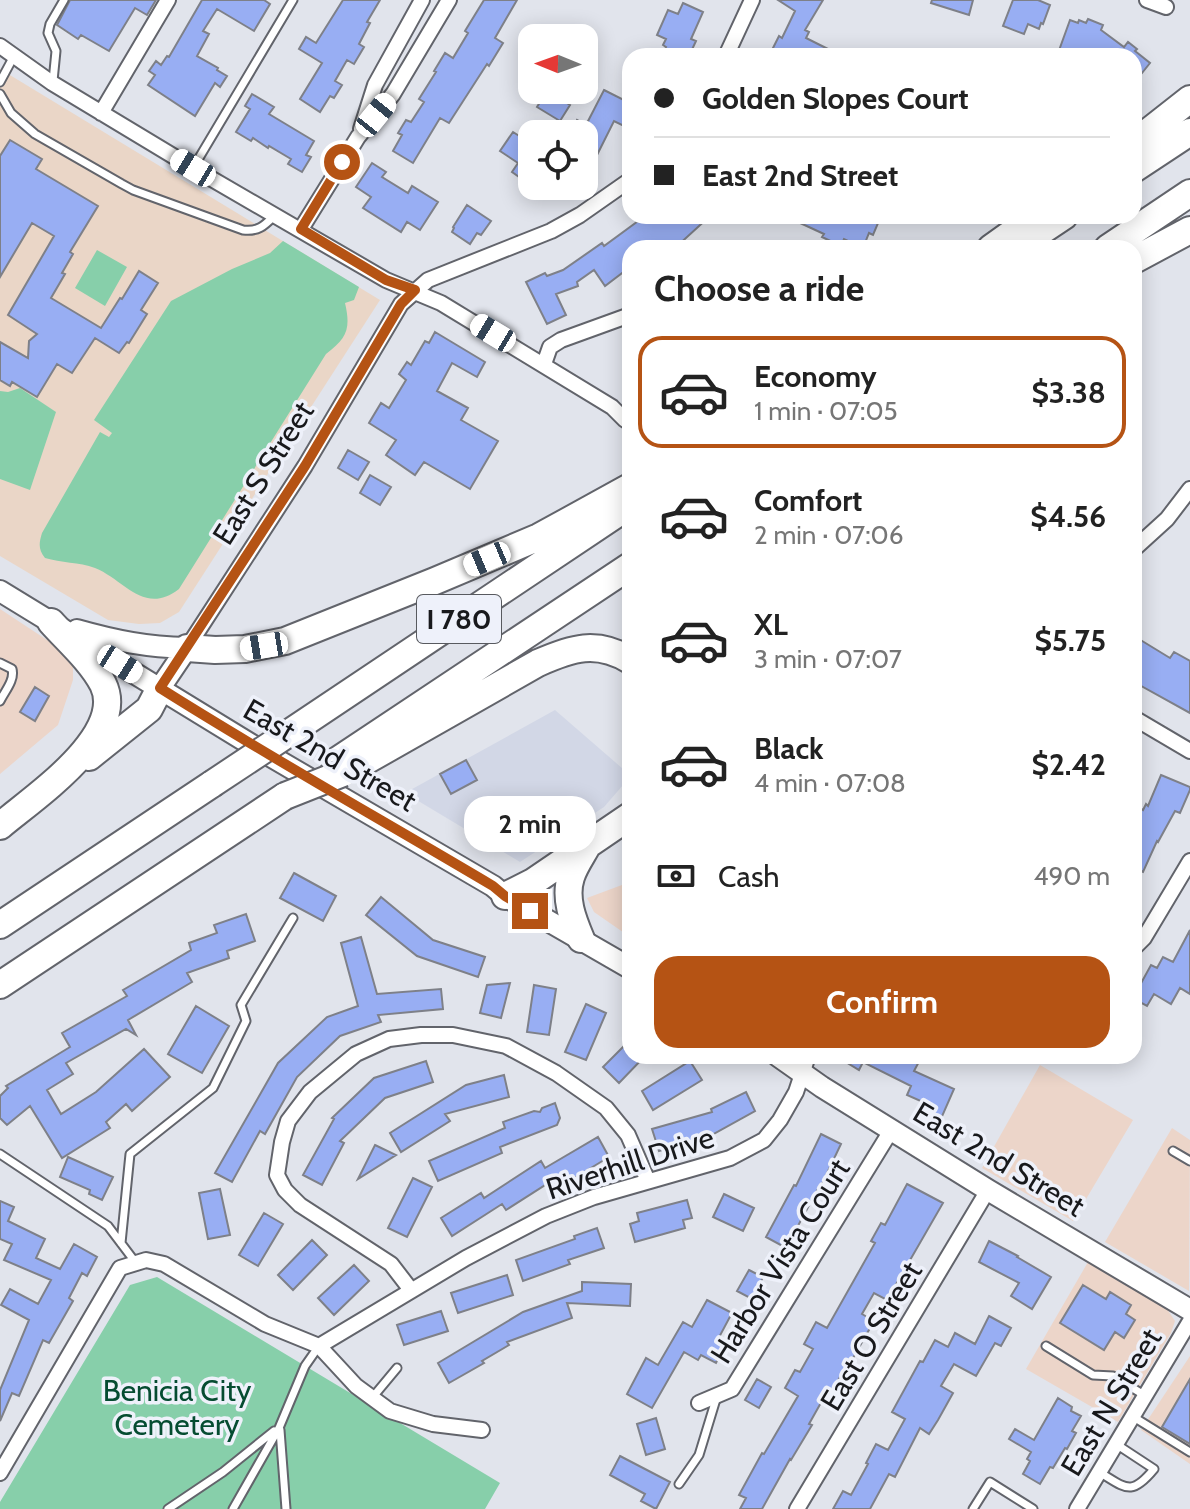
<!DOCTYPE html>
<meta charset="utf-8">
<style>
:root{--surface:#fff;--page:#f6f6f6;--text:#222;--muted:#767676;--line:#e0e0e0;--accent:#b55314}
body{margin:0;font-family:Cabin,sans-serif;background:var(--page);color:var(--text);height:100vh;display:flex;flex-direction:column;font-size:30px;white-space:nowrap}
*{box-sizing:border-box;margin:0}
p{font-size:26px;color:var(--muted)}
.icon{flex:none;width:44px;height:44px;fill:none;stroke:currentColor;stroke-width:2;stroke-linecap:round;stroke-linejoin:round}
.map{position:relative;flex:1;overflow:hidden}
.sheet{position:absolute;left:622px;top:240px;width:520px;height:824px;display:flex;flex-direction:column;background:var(--surface);border-radius:24px;box-shadow:0 4px 20px #0003}
.sheet>*{flex:none}
.hud{position:absolute;left:622px;top:48px;width:520px;height:176px;border-radius:24px;box-shadow:0 4px 20px #0003;display:grid;align-content:center;height:176px;padding:0 32px;background:var(--surface)}
.needle{width:52px;rotate:271deg}
.tools{position:absolute;left:518px;top:24px;display:grid;gap:16px}
.tools a{display:grid;place-items:center;width:80px;height:80px;border-radius:16px;background:var(--surface);box-shadow:0 4px 20px #0003;font-size:40px}
.end{position:absolute;width:36px;height:36px;margin:-18px;border:10px solid #b55314;background:#fff;box-shadow:0 0 0 4px #fff}
.from{border-radius:50%}
.bubble{position:absolute;height:56px;border-radius:24px;background:var(--surface);box-shadow:0 4px 20px #0003;font-size:26px;font-weight:800;line-height:56px;text-align:center}
.car{position:absolute;width:24px;height:48px;margin:-24px -12px;border-radius:10px;box-shadow:0 0 6px 2px #0007;background:linear-gradient(#fff 24%,#345 0 40%,#fff 0 76%,#345 0 86%,#fff 0)}
.hud b{display:flex;align-items:center;gap:28px;height:76px;font-size:30px}
.hud b+b{border-top:2px solid var(--line)}
.hud i{width:20px;height:20px;background:var(--text)}
ul{padding:0;list-style:none}
li{display:flex;align-items:center;gap:24px;height:112px;margin:0 16px 12px;padding:0 16px;border:4px solid transparent;border-radius:24px}
li div{flex:1}
li b{display:block;font-size:30px}
li em{font-style:normal;font-weight:800}
li.active{border-color:var(--accent)}
li>.icon{width:72px;height:72px;stroke-width:1.5}
h2{padding:0 32px;font-size:36px;line-height:96px}
.pay{display:flex;align-items:center;gap:20px;height:88px;padding:0 32px;font-size:30px}
.pay p{margin-inline-start:auto}
.action{display:flex;gap:16px;margin-top:auto;padding:16px 32px}
.action a{flex:1;height:92px;border-radius:24px;background:var(--accent);color:#fff;font-size:32px;font-weight:800;line-height:92px;text-align:center}
.map>svg:first-child{display:block}
</style>
<div class="map">
<svg width="1190" height="1509" viewBox="0 0 1190 1509">
<rect width="100%" height="100%" fill="#e1e4ec"/>
<!-- commercial -->
<path fill="#ecd5c9" d="M0 609 73 657V680L58 725 0 774Z
M630 882V937L594 912 587 898Z
M1040 1065 1133 1120 1073 1221 982 1168Z
M1172 1128 1190 1140 1189 1291 1105 1242Z
M1088 1262 1167 1309 1175 1321 1171 1333 1118 1422 1026 1369Z
M1190 1356V1464L1141 1430Z"/>
<!-- built -->
<path fill="#d2d7e6" d="M555 710 630 775V777L604 807 520 862 405 793Z"/>
<!-- education -->
<path fill="#ead6c7" d="M0 69 380 300 179 612 160 623 139 624 108 620 0 556Z"/>
<!-- green -->
<path fill="#87cfaa" d="M283 241 359 287 354 300 345 303C351 329 347 338 326 354L179 589C144 616 125 580 95 568 79 562 61 563 45 558 38 549 39 543 42 533L100 432 109 437 112 433 94 420 171 301 232 269 270 253Z
M97 250 127 267 105 306 75 288Z
M20 388 56 412 30 490 0 479V391L8 392Z
M157 1277 500 1483 485 1509H0V1502L130 1285Z"/>
<!-- building -->
<path fill="#98aef3" stroke="#7e8088" stroke-width="2" d="M70 0H156L147 15 135 8 109 51 81 35 78 39 57 25Z
M202 0H264L270 4 254 31 217 9 203 31 209 34 197 56 218 68 217 70 227 76 220 87 215 83 195 116 148 85 155 75 149 71 156 61 161 65 167 56 169 57Z
M343 0H380L367 22 370 23 359 44 364 47 354 64 347 60 335 81 342 85 334 98 330 96 320 112 300 99 322 63 299 49 306 37 316 43Z
M484 0H517L495 38 503 43 489 66 487 64 449 123 440 118 413 163 393 151 402 135 398 133 406 120 411 122 424 102 419 99 436 72 434 71 445 53 453 58 468 33 465 31Z
M778 0H823L805 30 809 32 806 38 842 56H769L779 36 782 38 795 11Z
M932 0H973L969 15 931 3Z
M1013 0H1038L1050 5 1043 24 1041 23 1039 29 1028 24 1024 34 1003 26Z
M683 3 703 12 691 39 696 41 689 56H661L666 47 663 45 666 39 657 35 668 10 678 14Z
M1088 19 1103 25 1101 30 1124 47 1128 42 1137 49 1135 51 1150 63 1134 83V56H1057L1070 20 1078 23 1079 20 1086 23Z
M604 90 630 103V129L614 121 584 181V134H570L577 120 586 125Z
M547 91 570 105 560 121 537 107Z
M252 94 274 107 269 114 314 141 306 155 311 157 302 172 288 164 291 159 269 146 268 148 253 138 251 141 236 132 250 109 245 106Z
M513 132 527 141 520 151 532 159V186L512 172 518 163 500 151Z
M10 140 42 159 36 169 98 206 70 252 73 254 62 273 65 274 51 298 101 328 120 298 122 299 139 271 158 283 141 310 147 314 129 343 127 342 119 353 95 338 72 373 57 364 37 397 12 382 10 386 0 380V342L28 358 29 341 37 334 8 315 54 236 32 223 0 277V156Z
M372 163 386 172 382 177 408 193 412 186 438 202 420 230 407 222 401 232 363 208 371 197 356 187Z
M467 205 491 221 481 235 477 233 470 244 452 232 454 228 453 227Z
M645 216H710L675 248H630V267L605 286 594 270 577 282 578 286 556 294 566 315 547 324 526 282 545 273 547 276 563 270 602 243 604 246Z
M785 216H881L873 235 869 233 863 248 844 239 841 246 822 237 824 234Z
M435 332 485 362 477 377 452 363 437 391 468 408 461 420 498 441 470 489 424 462 415 475 386 455 396 440 369 423 381 403 389 408 406 380 399 374 407 362 411 365 425 341 429 343Z
M348 450 369 462 358 480 338 468Z
M370 475 391 487 380 505 360 493Z
M1134 636 1170 658 1174 652 1190 661V713L1134 682Z
M35 687 49 696 35 721 20 712Z
M466 760 477 780 451 794 440 774Z
M1161 775 1190 787V790L1180 813 1175 811 1158 842 1157 841 1143 872 1134 868V805L1143 810 1146 804 1148 806Z
M490 813 515 826 505 846 479 833Z
M294 873 336 896 323 921 280 898Z
M381 897 433 940 485 957 478 977 417 956 366 915Z
M246 914 255 941 227 951 229 958 187 973 192 982 128 1020 136 1035 126 1029 66 1063 73 1074 47 1090 61 1114 96 1092 144 1049 170 1077 132 1111 126 1104 106 1122 110 1128 62 1158 30 1106 7 1125 0 1118V1096L8 1088 6 1086 70 1047 62 1033 127 996 123 990 191 950 189 943 217 933 214 925Z
M1190 930V994L1180 988 1171 1004 1154 994 1147 1006 1134 999V996L1151 965 1157 968 1163 957 1173 962Z
M361 937 377 994 441 989 443 1009 378 1015 381 1022 340 1036 297 1077 265 1134 260 1131 232 1182 215 1173 278 1063 327 1017 358 1006 341 943Z
M510 983 501 1018 480 1013 487 985Z
M534 985 556 989 549 1035 527 1032Z
M586 1004 606 1013 586 1060 565 1052Z
M196 1006 229 1026 202 1073 168 1054Z
M630 1040V1056H645L619 1083 603 1067Z
M836 1056H922L914 1071 954 1089 940 1121 928 1115 932 1106 907 1095 911 1086 863 1062 859 1070Z
M426 1061 433 1082 385 1098 340 1141 344 1143 322 1185 303 1175 334 1119 332 1118 374 1078Z
M690 1061 702 1080 653 1110 642 1091Z
M504 1075 509 1097 445 1114 450 1121 401 1152 390 1133 466 1085Z
M746 1092 755 1111 708 1137 659 1151 652 1129 712 1112 711 1109Z
M555 1103 560 1118 557 1125 500 1147 502 1153 438 1181 429 1161 505 1128 503 1122 534 1111 540 1112 542 1108Z
M821 1134 841 1144 820 1188 819 1187 786 1248 766 1237 794 1185 796 1186Z
M598 1137 609 1157 566 1183 561 1175 506 1210 502 1204 452 1236 441 1218 481 1193 484 1198 541 1161 545 1168Z
M375 1145 396 1155 358 1179Z
M68 1157 113 1177 102 1200 89 1194 90 1190 60 1177Z
M413 1178 432 1187 407 1237 388 1228Z
M907 1184 943 1203 887 1300 874 1293 862 1314 874 1321 844 1374 842 1373 831 1394 827 1392 809 1424 812 1425 791 1460 790 1459 762 1509H740L746 1498 739 1495 762 1453 764 1454 798 1396 785 1388 795 1370 800 1372 813 1349 804 1344 816 1322 827 1328 875 1243 871 1241 881 1223 885 1225Z
M220 1189 230 1235 208 1239 199 1193Z
M724 1194 754 1208 743 1231 713 1217Z
M687 1200 692 1218 683 1220 685 1228 635 1242 630 1224 639 1221 637 1213Z
M0 1201 14 1207 8 1221 45 1239 36 1258 60 1269 74 1244 97 1257 87 1276 82 1273 69 1298 73 1301 49 1343 43 1340 19 1396 12 1393 0 1421V1390L29 1320 1 1305 10 1289 38 1304 51 1280 4 1260 12 1244 0 1239Z
M264 1213 283 1224 258 1266 239 1255Z
M597 1228 604 1248 568 1260 570 1264 523 1281 516 1260 575 1239 574 1236Z
M312 1240 327 1255 293 1290 278 1275Z
M989 1241 1018 1256 1017 1257 1051 1277 1032 1309 1011 1296 1019 1283 979 1262Z
M354 1265 369 1281 334 1315 318 1298Z
M749 1270 763 1277 752 1299 737 1291Z
M507 1275 513 1295 458 1313 451 1293Z
M582 1282 631 1284 630 1306 567 1303 572 1318 507 1342 509 1345 482 1361 484 1363 449 1383 438 1363 523 1312 582 1291Z
M1083 1285 1106 1299 1110 1292 1131 1305 1126 1314 1135 1320 1124 1338 1115 1332 1104 1350 1060 1323Z
M707 1300 732 1313 717 1341 725 1345 716 1363 701 1355 698 1360 684 1352 652 1408 627 1394 646 1358 658 1365 683 1322 692 1327Z
M441 1311 448 1331 404 1345 397 1325Z
M989 1316 1011 1328 1001 1346 995 1343 976 1376 954 1364 941 1386 953 1393 938 1420 929 1434 920 1428 895 1477 889 1474 870 1509H833L843 1491 851 1495 868 1464 866 1463 876 1444 888 1450 905 1419 892 1412 920 1361 923 1362 935 1340 948 1347 955 1333 975 1344Z
M757 1379 771 1387 759 1408 745 1400Z
M1190 1379V1444L1162 1427Z
M1058 1398 1072 1407 1071 1411 1081 1416 1072 1431 1076 1433 1067 1449 1065 1448 1053 1468 1050 1467 1040 1484 1023 1474 1030 1461 1027 1459 1031 1452 1009 1439 1015 1429 1034 1440Z
M656 1418 665 1449 646 1455 637 1424Z
M620 1456 670 1482 656 1509 641 1501 645 1494 610 1475Z"/>
<g fill="none" stroke-linecap="round" stroke-linejoin="round">
<defs>
<path id="service" d="M53 81 56 51 48 33 50 24 64 0
M0 82 14 56
M0 94 11 113 35 134 122 184 133 190 243 230C259 232 265 225 275 215
M193 168 293 0
M0 663 12 669C15 680 5 691 0 701
M1173 1151 1190 1161
M0 1154 108 1226 136 1263
M121 1243 130 1154 213 1088 246 1021 241 1005 293 918
M1046 1346 1093 1375 1113 1376 1144 1395
M372 1398 397 1368
M1132 1416 1190 1452
M280 1430 286 1509
M1099 1472C1126 1488 1131 1497 1154 1469L1116 1444
M679 1484 699 1455 717 1396
M168 1509 223 1472 274 1431
M233 1509 279 1428 305 1366 319 1346
M973 1509 990 1482 1033 1509"/>
<path id="minor" d="M1147 0 1166 7
M0 46 52 83 193 168 386 280 441 303 612 407 625 420
M726 56 752 0
M101 113 168 0
M361 129 375 85 422 0
M301 229 358 137 393 94 449 0
M544 364 550 347 561 340 630 315
M1134 549 1167 519 1190 489
M187 648 305 466 401 304 428 280 551 231 580 215 630 180
M1134 718 1190 751
M1134 948 1144 938 1190 861
M411 1290 391 1264 300 1205 285 1190 277 1175 282 1142 288 1121 310 1092 356 1054 389 1039 421 1035H453L506 1046 556 1073 606 1108 628 1135 648 1181
M319 1346 466 1258 546 1216 594 1197 730 1158 764 1140 780 1120 796 1092 808 1056
M699 1403 732 1389 892 1129
M0 1473 120 1268 146 1260 164 1264 265 1324 319 1346 356 1386 390 1411 433 1424 482 1430
M797 1509 988 1190
M1077 1509 1190 1321"/>
<path id="secondary" d="M0 591 255 747 493 886 505 896 630 968
M77 630C116 641 147 647 187 648
M160 688 187 648
M778 1056 822 1087 988 1190 1190 1310"/>
<path id="motorway" d="M1134 143 1190 99
M1134 169 1190 132
M991 248 1026 223
M1016 248 1064 216
M1108 248 1190 193
M1134 260 1190 230
M187 648 215 650 245 649 285 641 435 581 539 537 630 487
M289 733 630 505
M89 757 149 709 160 688
M335 762 630 566
M364 762 538 663C572 648 596 640 630 660
M0 826C33 798 128 735 103 684 91 661 68 641 51 622
M505 896 533 882 630 816
M0 925 212 784
M581 939C573 920 564 898 571 877 574 867 581 857 586 848
M0 985 285 796"/>
</defs>
<!-- service casing -->
<use href="#service" stroke="#62646b" stroke-width="11"/>
<!-- minor casing -->
<use href="#minor" stroke="#62646b" stroke-width="18"/>
<!-- secondary casing -->
<use href="#secondary" stroke="#62646b" stroke-width="24"/>
<!-- motorway casing -->
<use href="#motorway" stroke="#62646b" stroke-width="30"/>
<!-- service -->
<use href="#service" stroke="#fff" stroke-width="7"/>
<!-- minor -->
<use href="#minor" stroke="#fff" stroke-width="14"/>
<!-- secondary -->
<use href="#secondary" stroke="#fff" stroke-width="20"/>
<!-- motorway -->
<use href="#motorway" stroke="#fff" stroke-width="26"/>
<defs>
<path id="motorway-bridge" d="M212 784 289 733
M285 796 343 773"/>
</defs>
<!-- motorway-bridge casing -->
<use href="#motorway-bridge" stroke="#62646b" stroke-width="30" stroke-linecap="butt"/>
<!-- motorway-bridge -->
<use href="#motorway-bridge" stroke="#fff" stroke-width="26"/>
</g>
<g fill="none" stroke-linecap="round" stroke-linejoin="round">
<!-- route -->
<path stroke="#b55314" stroke-width="10" d="M342 162 301 229 386 280 415 290 401 304 305 466 160 688C269 757 382 820 493 886L505 896 530 911"/>
</g>
<g text-anchor="middle" dominant-baseline="central" stroke-width="7" stroke-linejoin="round" paint-order="stroke">
<!-- shield labels -->
<rect fill="#eef1fa" stroke="#585a5f" stroke-width="2" x="417" y="595" width="84" height="48" rx="6"/>
<g font-size="28" font-weight="bold" fill="#18191c">
<text x="459" y="619">I 780</text>
</g>
<!-- street labels -->
<g font-size="30" fill="#18191c" stroke="#eef1fa">
<text transform="translate(263 473) rotate(-58)">East S Street</text>
<text transform="translate(330 755) rotate(30)">East 2nd Street</text>
<text transform="translate(999 1159) rotate(31)">East 2nd Street</text>
<text transform="translate(630 1163) rotate(-18)">Riverhill Drive</text>
<text transform="translate(780 1261) rotate(-58)">Harbor Vista Court</text>
<text transform="translate(871 1336) rotate(-59)">East O Street</text>
<text transform="translate(1111 1402) rotate(-59)">East N Street</text>
</g>
<!-- park labels -->
<g font-size="30" fill="#054c31" stroke="#eef1fa">
<text x="177" y="1390">Benicia City<tspan x="177" dy="34">Cemetery</tspan></text>
</g>
</g>
</svg>
<div class="tools">
<a><svg class="needle" viewBox="-14 -14 28 28"><path d="M0-13l5 13h-10z" fill="#e53935"/><path d="M0 13l5-13h-10z" fill="#767676"/></svg></a>
<a><svg class="icon" aria-label="locate" viewBox="0 0 24 24"><circle cx="12" cy="12" r="6"/><path d="M12 2v4M12 18v4M2 12h4M18 12h4"/></svg></a>
</div>
<i class="end from" style="left:342px;top:162px"></i>
<i class="end" style="left:530px;top:911px"></i>
<div class="bubble" style="left:464px;top:796px;width:132px">2 min</div>
<i class="car" style="left:376px;top:115px;rotate:39deg"></i>
<i class="car" style="left:193px;top:168px;rotate:301deg"></i>
<i class="car" style="left:493px;top:333px;rotate:301deg"></i>
<i class="car" style="left:487px;top:559px;rotate:247deg"></i>
<i class="car" style="left:264px;top:646px;rotate:261deg"></i>
<i class="car" style="left:120px;top:664px;rotate:122deg"></i>
<div class="hud">
<b><i class="from"></i>Golden Slopes Court</b>
<b><i></i>East 2nd Street</b>
</div>
<section class="sheet">
<h2>Choose a ride</h2>
<ul>
<li class="active"><svg class="icon" aria-label="car" viewBox="0 0 24 24"><path d="M5 17H2v-5l4-1 3-4h7l3 4 3 1v5h-3M9 17h6M6 11h13"/><circle cx="7" cy="17" r="2"/><circle cx="17" cy="17" r="2"/></svg><div><b>Economy</b><p>1 min · 07:05</p></div><em>$3.38</em></li>
<li><svg class="icon" aria-label="car" viewBox="0 0 24 24"><path d="M5 17H2v-5l4-1 3-4h7l3 4 3 1v5h-3M9 17h6M6 11h13"/><circle cx="7" cy="17" r="2"/><circle cx="17" cy="17" r="2"/></svg><div><b>Comfort</b><p>2 min · 07:06</p></div><em>$4.56</em></li>
<li><svg class="icon" aria-label="car" viewBox="0 0 24 24"><path d="M5 17H2v-5l4-1 3-4h7l3 4 3 1v5h-3M9 17h6M6 11h13"/><circle cx="7" cy="17" r="2"/><circle cx="17" cy="17" r="2"/></svg><div><b>XL</b><p>3 min · 07:07</p></div><em>$5.75</em></li>
<li><svg class="icon" aria-label="car" viewBox="0 0 24 24"><path d="M5 17H2v-5l4-1 3-4h7l3 4 3 1v5h-3M9 17h6M6 11h13"/><circle cx="7" cy="17" r="2"/><circle cx="17" cy="17" r="2"/></svg><div><b>Black</b><p>4 min · 07:08</p></div><em>$2.42</em></li>
</ul>
<div class="pay"><svg class="icon" aria-label="cash" viewBox="0 0 24 24"><path d="M3 7h18v10H3z"/><circle cx="12" cy="12" r="2"/></svg>Cash<p>490 m</p></div>
<div class="action"><a>Confirm</a></div>
</section>
</div>
